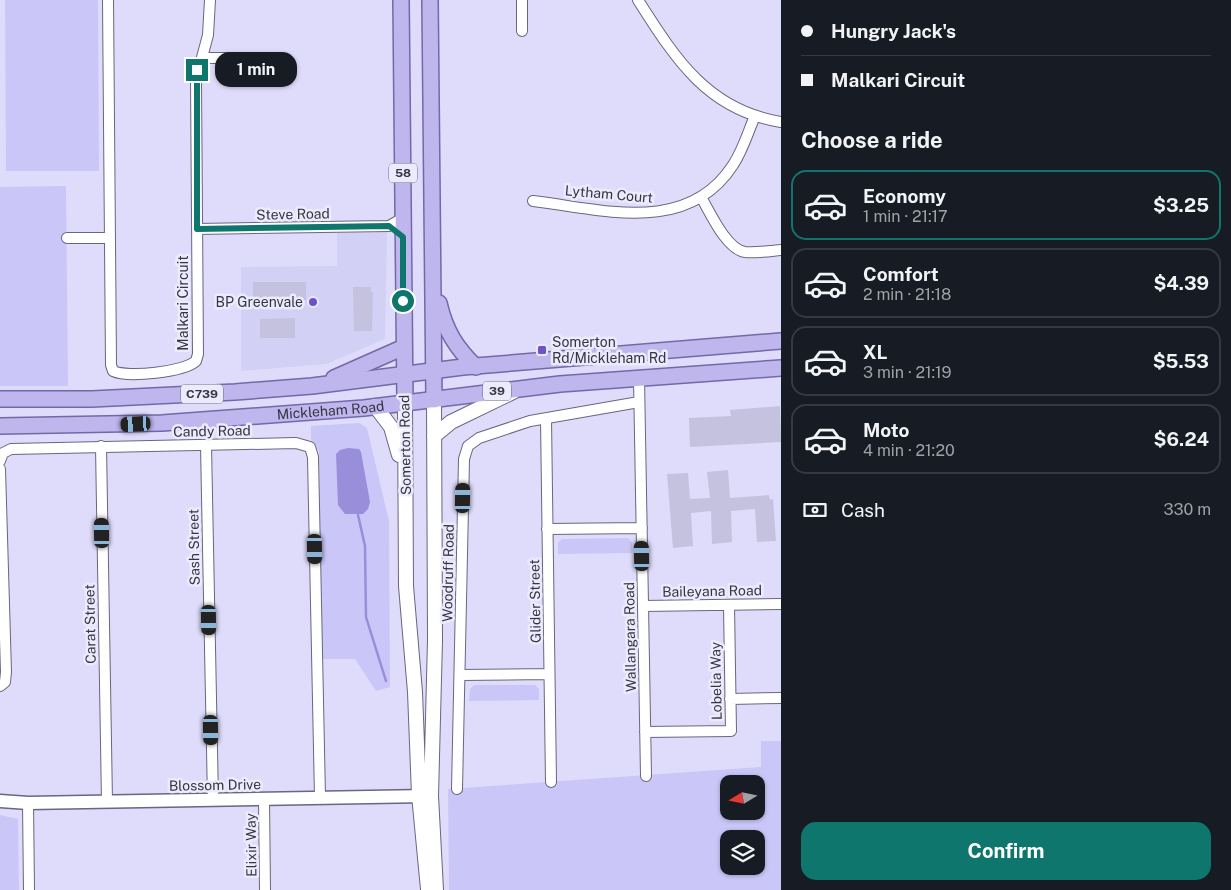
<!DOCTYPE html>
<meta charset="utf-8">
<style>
:root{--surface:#171b24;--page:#20242c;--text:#f1f3f6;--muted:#9ea1a6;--line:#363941;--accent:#0f766e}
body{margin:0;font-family:"Public Sans",sans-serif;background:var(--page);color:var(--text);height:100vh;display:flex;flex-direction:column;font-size:19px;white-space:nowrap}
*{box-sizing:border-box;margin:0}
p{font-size:16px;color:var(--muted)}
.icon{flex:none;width:28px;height:28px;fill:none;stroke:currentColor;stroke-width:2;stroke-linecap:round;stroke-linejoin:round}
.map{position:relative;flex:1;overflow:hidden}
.details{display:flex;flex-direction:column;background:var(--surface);width:450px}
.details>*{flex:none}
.guide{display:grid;align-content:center;height:110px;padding:0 20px;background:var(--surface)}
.needle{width:32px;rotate:260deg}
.controls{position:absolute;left:720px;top:775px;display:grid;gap:10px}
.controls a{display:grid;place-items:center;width:45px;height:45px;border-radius:10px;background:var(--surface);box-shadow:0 1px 4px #0004;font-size:25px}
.end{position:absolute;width:22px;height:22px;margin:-11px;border:6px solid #0f766e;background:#fff;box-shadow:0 0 0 2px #fff}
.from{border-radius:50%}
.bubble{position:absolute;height:35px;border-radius:15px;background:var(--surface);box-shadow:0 1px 4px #0004;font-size:16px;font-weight:700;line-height:35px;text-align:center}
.car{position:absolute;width:15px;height:30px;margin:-15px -8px;border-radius:6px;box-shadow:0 0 4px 1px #0007;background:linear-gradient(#222 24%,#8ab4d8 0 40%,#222 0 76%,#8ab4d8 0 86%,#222 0)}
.guide b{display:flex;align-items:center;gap:18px;height:48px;font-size:19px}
.guide b+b{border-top:1px solid var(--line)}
.guide i{width:12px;height:12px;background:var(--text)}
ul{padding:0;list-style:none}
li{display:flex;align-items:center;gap:15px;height:70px;margin:0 10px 8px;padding:0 10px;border:2px solid var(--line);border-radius:15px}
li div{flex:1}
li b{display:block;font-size:19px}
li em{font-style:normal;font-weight:700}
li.active{border-color:var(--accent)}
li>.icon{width:45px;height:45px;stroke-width:1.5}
h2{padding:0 20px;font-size:22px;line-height:60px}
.pay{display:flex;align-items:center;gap:12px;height:55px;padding:0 20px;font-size:19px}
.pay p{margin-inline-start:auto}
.primary-button{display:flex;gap:10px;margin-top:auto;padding:10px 20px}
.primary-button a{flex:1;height:58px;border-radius:15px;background:var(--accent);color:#fff;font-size:20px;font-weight:700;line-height:58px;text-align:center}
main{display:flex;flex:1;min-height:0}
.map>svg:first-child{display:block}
</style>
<main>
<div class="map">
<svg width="781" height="890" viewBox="0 0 781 890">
<rect width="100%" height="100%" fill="#dfdcfb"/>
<!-- built -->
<path fill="#d3d0f5" d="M387 232 385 339 326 364 241 371V267L337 266V233Z"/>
<!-- green -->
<path fill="#cac6f7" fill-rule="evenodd" d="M5 0H98L99 171H6Z
M66 186 68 386H0V187Z
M359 423 367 428 389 521 390 687 376 691 355 659H322L319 451 311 439V426Z
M628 538 632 542V553L558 554V543L562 539Z
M474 685H535L539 689V700L469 701 470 689Z
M761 741H781V890H449L448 789 761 767ZM729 784H756V811H729ZM729 839H756V866H729Z
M0 815 18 819 19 890H0Z"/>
<!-- water -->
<path fill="#988ed9" d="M348 448 359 449 361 452 370 502 368 509 363 514H345L338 505 336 454 340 450Z"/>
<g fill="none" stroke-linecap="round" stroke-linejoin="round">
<!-- stream -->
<path stroke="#988ed9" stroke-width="2.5" d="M358 515 365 546 366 617 386 681"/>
</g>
<!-- building -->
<path fill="#c4c2df" d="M253 282H306V300H253Z
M353 287H371V292H373L372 331H354Z
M295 318V338H260V319Z
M780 406 781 442 690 447 689 418 731 416 730 410Z
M728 470 730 498 769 495 770 500 773 499 776 541 757 542 755 509 731 511 732 542 712 544 711 511 691 513 693 546 673 548 667 474 688 473 690 499 710 498 707 472Z"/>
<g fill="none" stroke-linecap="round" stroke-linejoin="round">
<defs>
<path id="minor" d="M108 0 111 365 113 371C128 378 184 372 196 361L198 354 196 80 208 35 210 0
M522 0V31
M638 0C675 58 707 110 781 122
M202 58H239
M701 197C710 212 726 249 745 252 756 253 770 251 781 250
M533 201C602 209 687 236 733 165 743 150 748 132 755 116
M197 229 389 226 403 218
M67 238H110
M639 378 646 776
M546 419 551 782
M206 445 213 800
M101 446 107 802
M0 461 3 453 11 449 296 443 310 447 313 457 320 798
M0 469 6 672 5 682 0 686
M547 529 642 528
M643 606 781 604
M460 675 549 674
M730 699 781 698
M645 732 731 731 729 605
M457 789 464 459 468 446 479 438 530 421 639 402
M264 799 265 890
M28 803 29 890"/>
<path id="tertiary" d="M0 801 28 803 427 796"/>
<path id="secondary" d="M434 400 435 640 431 796 436 890
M405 403 406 586 415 692 419 795 428 889
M375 406 391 427 399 455
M434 436 451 422 513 392"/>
<g id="primary">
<path d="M401 0 405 403"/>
<path d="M430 0 434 400"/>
<path d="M439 303C445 330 456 348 476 367"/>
<path d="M334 378 404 347"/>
<path d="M0 399H92L235 392 312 386 463 367 781 341"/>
<path id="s1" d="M0 426 162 423 364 408 560 384 781 368"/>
</g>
</defs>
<!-- minor casing -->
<use href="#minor" stroke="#686680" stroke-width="12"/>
<!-- tertiary casing -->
<use href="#tertiary" stroke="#686680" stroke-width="15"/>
<!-- secondary casing -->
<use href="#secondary" stroke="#686680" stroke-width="16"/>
<!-- primary casing -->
<use href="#primary" stroke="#7269a8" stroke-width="18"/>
<!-- minor -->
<use href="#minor" stroke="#fff" stroke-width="10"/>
<!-- tertiary -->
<use href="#tertiary" stroke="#fff" stroke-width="12"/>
<!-- secondary -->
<use href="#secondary" stroke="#fff" stroke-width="14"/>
<!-- primary -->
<use href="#primary" stroke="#beb6ec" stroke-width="15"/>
</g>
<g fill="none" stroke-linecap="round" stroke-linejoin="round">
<!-- route -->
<path stroke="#0f766e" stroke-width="6" d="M197 70V229L389 226 403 237V301"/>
</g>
<!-- markers -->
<g fill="#6d52cb" stroke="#ecebfd" stroke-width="2">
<circle cx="313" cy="302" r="5"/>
<rect x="537" y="345" width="10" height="10" rx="2.5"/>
</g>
<g text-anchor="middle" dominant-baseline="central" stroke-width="5" stroke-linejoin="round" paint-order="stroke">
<!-- shield labels -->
<g fill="#ecebfd" stroke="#6d6c79" stroke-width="1">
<rect x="389" y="163.5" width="28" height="19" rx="4"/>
<rect x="483" y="381.5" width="28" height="19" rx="4"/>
<rect x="181" y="384.5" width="42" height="19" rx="4"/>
</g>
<g font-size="12" font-weight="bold" fill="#363541">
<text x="403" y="173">58</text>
<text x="497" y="391">39</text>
<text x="202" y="394">C739</text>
</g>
<!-- street labels -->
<g font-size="14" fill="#363541" stroke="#ecebfd">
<text transform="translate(609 194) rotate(5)">Lytham Court</text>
<text transform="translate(293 214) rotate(-1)">Steve Road</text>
<text transform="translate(183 303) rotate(-90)">Malkari Circuit</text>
<text stroke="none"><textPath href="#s1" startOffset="331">Mickleham Road</textPath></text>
<text transform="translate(212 431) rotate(-1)">Candy Road</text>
<text transform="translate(405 445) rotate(-91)">Somerton Road</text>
<text transform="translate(194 547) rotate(-91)">Sash Street</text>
<text transform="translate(448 573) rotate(-89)">Woodruff Road</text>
<text transform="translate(712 591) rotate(-1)">Baileyana Road</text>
<text transform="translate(535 601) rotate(-91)">Glider Street</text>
<text transform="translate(90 624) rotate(-91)">Carat Street</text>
<text transform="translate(630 637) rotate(-91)">Wallangara Road</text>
<text transform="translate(716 681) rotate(-91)">Lobelia Way</text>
<text transform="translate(215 785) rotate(-1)">Blossom Drive</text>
<text transform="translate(251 845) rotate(-91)">Elixir Way</text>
</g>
<!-- poi labels -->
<g font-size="14" fill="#363541" stroke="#ecebfd" text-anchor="end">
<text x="303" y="302">BP Greenvale</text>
<text x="552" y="342" text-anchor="start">Somerton<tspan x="552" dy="16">Rd/Mickleham Rd</tspan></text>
</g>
</g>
</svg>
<div class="controls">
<a><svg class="needle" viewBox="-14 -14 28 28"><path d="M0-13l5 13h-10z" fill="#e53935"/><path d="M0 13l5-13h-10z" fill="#9ea1a6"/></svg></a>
<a><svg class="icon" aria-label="layers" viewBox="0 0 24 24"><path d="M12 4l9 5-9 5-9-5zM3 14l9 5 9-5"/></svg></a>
</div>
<i class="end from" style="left:403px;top:301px"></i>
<i class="end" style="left:197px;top:70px"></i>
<div class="bubble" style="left:215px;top:52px;width:82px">1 min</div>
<i class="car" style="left:136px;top:424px;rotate:267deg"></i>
<i class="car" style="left:463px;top:498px;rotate:1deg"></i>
<i class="car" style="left:102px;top:533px;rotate:359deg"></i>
<i class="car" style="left:315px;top:549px;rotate:179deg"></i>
<i class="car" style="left:642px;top:556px;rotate:359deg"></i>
<i class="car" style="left:209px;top:620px;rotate:179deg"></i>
<i class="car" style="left:211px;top:730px;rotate:179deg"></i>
</div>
<section class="details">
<div class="guide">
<b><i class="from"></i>Hungry Jack's</b>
<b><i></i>Malkari Circuit</b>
</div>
<h2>Choose a ride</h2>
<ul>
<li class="active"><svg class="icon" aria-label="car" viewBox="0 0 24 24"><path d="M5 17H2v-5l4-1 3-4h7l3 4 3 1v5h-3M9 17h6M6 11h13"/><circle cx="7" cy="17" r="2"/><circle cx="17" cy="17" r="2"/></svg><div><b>Economy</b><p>1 min · 21:17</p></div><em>$3.25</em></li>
<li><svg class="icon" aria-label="car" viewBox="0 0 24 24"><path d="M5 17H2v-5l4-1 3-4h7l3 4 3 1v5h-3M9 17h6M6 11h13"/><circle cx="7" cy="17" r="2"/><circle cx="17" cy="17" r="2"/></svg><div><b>Comfort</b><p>2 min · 21:18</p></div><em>$4.39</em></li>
<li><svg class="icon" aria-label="car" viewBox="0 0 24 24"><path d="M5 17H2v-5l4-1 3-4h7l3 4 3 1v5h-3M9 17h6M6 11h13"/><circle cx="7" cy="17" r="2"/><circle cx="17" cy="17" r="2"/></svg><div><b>XL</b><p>3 min · 21:19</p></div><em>$5.53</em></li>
<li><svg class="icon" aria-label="car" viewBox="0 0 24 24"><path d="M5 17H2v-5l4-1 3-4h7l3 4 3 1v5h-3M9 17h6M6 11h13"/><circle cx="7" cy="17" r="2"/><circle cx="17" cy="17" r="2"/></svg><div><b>Moto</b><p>4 min · 21:20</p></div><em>$6.24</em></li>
</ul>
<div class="pay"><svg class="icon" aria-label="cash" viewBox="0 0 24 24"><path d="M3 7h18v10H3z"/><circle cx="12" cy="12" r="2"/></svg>Cash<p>330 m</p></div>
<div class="primary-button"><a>Confirm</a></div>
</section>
</main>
